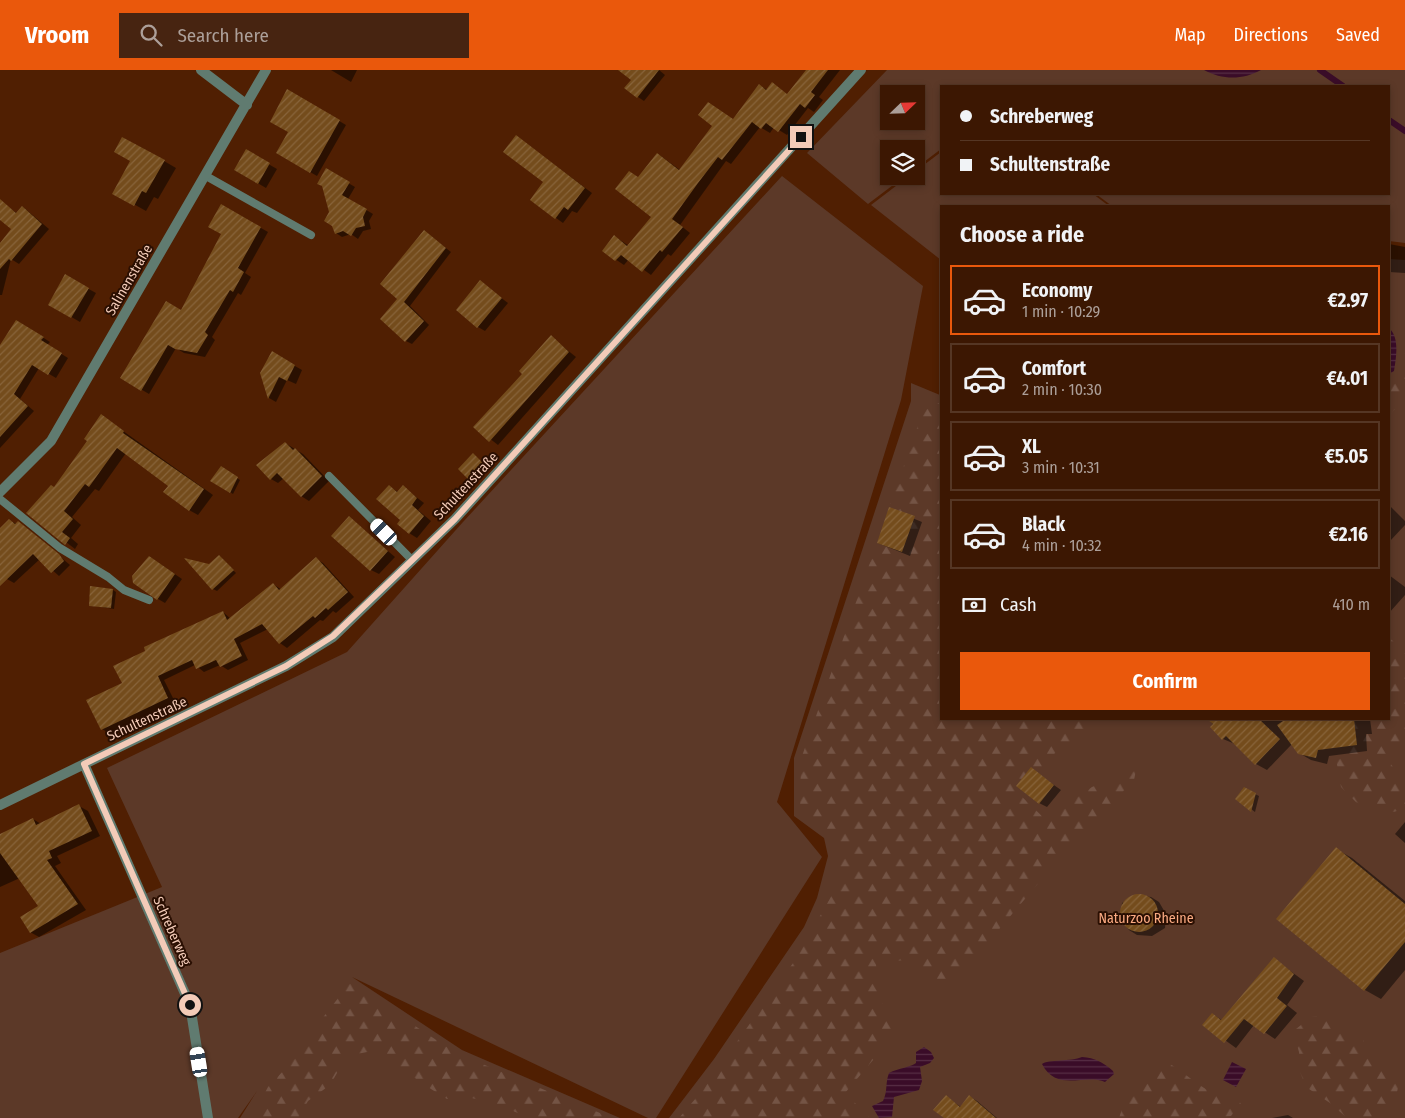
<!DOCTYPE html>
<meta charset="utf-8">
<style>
:root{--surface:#3c1702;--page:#472411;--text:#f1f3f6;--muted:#ac9f99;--line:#553624;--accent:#ea580c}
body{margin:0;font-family:"Fira Sans Condensed",sans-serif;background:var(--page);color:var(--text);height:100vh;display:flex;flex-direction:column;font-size:19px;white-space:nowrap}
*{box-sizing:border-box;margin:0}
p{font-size:16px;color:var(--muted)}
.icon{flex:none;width:28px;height:28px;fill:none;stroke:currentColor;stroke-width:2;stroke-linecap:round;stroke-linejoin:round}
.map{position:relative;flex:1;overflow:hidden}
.drawer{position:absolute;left:940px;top:135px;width:450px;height:515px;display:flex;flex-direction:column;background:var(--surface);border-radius:0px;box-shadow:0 2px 8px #0003,0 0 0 1px var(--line)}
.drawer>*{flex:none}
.hud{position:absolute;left:940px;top:15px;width:450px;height:110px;border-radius:0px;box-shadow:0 2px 8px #0003,0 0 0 1px var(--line);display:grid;align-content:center;height:110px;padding:0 20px;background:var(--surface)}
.needle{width:32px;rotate:67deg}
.fabs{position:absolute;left:880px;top:15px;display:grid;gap:10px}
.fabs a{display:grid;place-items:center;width:45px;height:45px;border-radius:0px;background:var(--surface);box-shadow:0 2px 8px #0003,0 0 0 1px var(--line);font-size:25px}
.end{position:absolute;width:22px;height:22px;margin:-11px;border:6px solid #f3cbb8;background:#111;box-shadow:0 0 0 2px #111}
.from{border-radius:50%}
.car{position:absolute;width:15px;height:30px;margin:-15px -8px;border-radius:6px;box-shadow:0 0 4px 1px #0007;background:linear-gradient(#fff 24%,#345 0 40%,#fff 0 76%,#345 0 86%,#fff 0)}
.hud b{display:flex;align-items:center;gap:18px;height:48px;font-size:19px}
.hud b+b{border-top:1px solid var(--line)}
.hud i{width:12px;height:12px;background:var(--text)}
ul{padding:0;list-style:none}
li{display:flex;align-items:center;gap:15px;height:70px;margin:0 10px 8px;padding:0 10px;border:2px solid var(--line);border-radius:0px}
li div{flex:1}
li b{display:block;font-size:19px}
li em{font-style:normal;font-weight:700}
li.current{border-color:var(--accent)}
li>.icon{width:45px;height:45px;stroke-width:1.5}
h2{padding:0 20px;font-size:22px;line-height:60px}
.pay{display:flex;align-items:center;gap:12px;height:55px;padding:0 20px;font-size:19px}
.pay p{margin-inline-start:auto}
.cta{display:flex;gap:10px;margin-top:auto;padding:10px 20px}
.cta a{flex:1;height:58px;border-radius:0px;background:var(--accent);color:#fff;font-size:20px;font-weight:700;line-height:58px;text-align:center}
header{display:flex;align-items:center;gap:30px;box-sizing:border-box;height:70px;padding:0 25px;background:var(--accent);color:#fff}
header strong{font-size:24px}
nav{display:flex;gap:28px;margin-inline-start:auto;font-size:18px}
.search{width:350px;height:45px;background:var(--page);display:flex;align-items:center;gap:12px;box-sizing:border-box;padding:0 18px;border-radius:0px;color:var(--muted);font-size:19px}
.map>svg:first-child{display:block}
</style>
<header>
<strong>Vroom</strong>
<div class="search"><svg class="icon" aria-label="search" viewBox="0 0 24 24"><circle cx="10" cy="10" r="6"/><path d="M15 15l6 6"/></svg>Search here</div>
<nav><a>Map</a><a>Directions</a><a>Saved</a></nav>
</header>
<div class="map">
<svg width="1405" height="1048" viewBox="0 0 1405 1048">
<defs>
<pattern id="forest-firs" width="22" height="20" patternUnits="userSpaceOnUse" patternTransform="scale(1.25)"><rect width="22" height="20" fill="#5c3928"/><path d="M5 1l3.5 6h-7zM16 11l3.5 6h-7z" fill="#745445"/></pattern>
<pattern id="water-rules" width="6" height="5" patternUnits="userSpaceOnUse" patternTransform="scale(1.25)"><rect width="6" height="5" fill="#3a0c28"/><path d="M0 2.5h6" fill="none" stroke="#572e45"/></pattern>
<pattern id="building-hatch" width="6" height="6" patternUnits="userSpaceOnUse" patternTransform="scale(1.25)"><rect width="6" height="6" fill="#744c1c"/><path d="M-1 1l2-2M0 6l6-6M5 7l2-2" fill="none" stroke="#88643b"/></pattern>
</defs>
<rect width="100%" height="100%" fill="#501f02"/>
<!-- green -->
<path fill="#5c3928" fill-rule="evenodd" d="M887 0H1405V173L1389 171V136H1112L1096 124H1389V16H941V79L916 98V79H889V106H905L868 134 807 83ZM889 24H916V51H889Z
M941 82V124H1093L1109 136H941V190L871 135 909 106H916V101Z
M782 106 923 216 901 330 777 732 822 787 656 1048H648L352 907 462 980 620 1048H240L257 1021 238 1048H0V883L162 817 107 698 347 582 463 452Z
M1389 189 1405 190V1048H669L714 989 804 857 817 828 828 786 824 768 794 746V688L911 331V313L940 325 941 319V649H1389Z"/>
<!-- forest -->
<path fill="url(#forest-firs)" d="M1405 283V327L1389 346V311L1399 302Z
M941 332V649H1097L1088 661 1054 684 1019 724 1045 749 1092 717 1136 700 1134 710 1057 791 946 922 916 889 876 893 880 929 896 963 845 1023 870 1048H679L702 1021 798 886 830 828 844 783 828 763 800 740 801 689 923 341Z
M1389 567 1405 584V671L1398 676 1389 691 1405 715V739L1393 742 1373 741 1356 732 1341 717 1329 649H1389Z
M350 913 456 983 612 1048H529L502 1036 468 1027 447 1029 423 1014 377 980 347 986 330 1015 308 1031 298 1048H258L259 1034 268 1017 302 981 314 959Z
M1327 945 1363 970 1375 993 1393 1004 1398 1018 1393 1037 1384 1048H1347L1330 1033 1306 1017 1300 1002 1299 982 1295 968 1296 959 1311 947Z
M1160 988C1188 1003 1208 1028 1241 1033L1231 1046 1217 1048H1119L1123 1036Z"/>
<!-- water -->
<path fill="url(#water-rules)" d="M1204 0H1261C1243 10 1222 10 1204 0Z
M1389 258C1400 268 1396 288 1394 301L1389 304Z
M924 977 931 982 934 988 930 993 920 997 922 1011 919 1020 894 1027 892 1047 879 1048 872 1036 883 1031C888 1021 885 1013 889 1003 898 998 912 997 916 993V982Z
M1082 987C1095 988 1103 992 1113 1001L1114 1004 1105 1012C1085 1003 1057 1023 1042 994 1048 989 1071 992 1082 987Z
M1232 992 1246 999 1236 1017 1223 1010Z"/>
<!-- shadow -->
<path fill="#0007" d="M331 0H357L351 12Z
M621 0H659L665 5 644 31 638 27 632 9Z
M807 0H840L819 27 823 30 814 42 808 38 787 65 774 57 770 63 760 57 731 94 726 91 680 155 690 163 671 186 668 184 651 205 629 189 624 195 603 181 614 166 629 176 653 146 639 108 658 84 680 100 733 50 760 16 768 20 780 19 788 25Z
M287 20 346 55 317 106 277 83 290 62Z
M517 67 592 123 577 143 572 141 563 153 531 130 545 112Z
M140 77 176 98 158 129 154 127 146 141 114 123Z
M246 81 277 99 266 118 235 100Z
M326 100 355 117 348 129 373 144 369 151 371 159 363 161 358 169 351 164 342 167 336 163 330 142Z
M4 134 18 144 23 137 49 159 19 194 11 189 2 225H0V175L13 159 0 148V138Z
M222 136 268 162 245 203 251 207 241 225 238 223 212 267 215 270 205 287 184 283 176 278 149 324 122 308 181 242 223 164Z
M425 162 451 182 410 236 429 255 412 274 406 271 399 229Z
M1389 174 1405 177V203L1389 202Z
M65 206 96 223 80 252 49 234Z
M480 212 508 233 485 261 478 257Z
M17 251 50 272 47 275 68 288 56 308 39 298 20 329 34 341 0 378V277Z
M551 267 576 287 498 375 475 357 524 304Z
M272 283 302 300 296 314 287 310 276 332 269 328 261 303Z
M102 346 213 425 198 445 189 440 170 416 126 383 99 421 95 419 72 447 81 455 71 468 78 474 75 479 27 442 55 418 89 371Z
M285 373 303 384 329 411 309 431 301 426 284 408 278 413 271 409Z
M476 387 489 398 475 413 460 399Z
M221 398 240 410 233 424 212 410Z
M389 416 398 422 403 417 424 433 418 440 431 451 417 468 409 463Z
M1389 435 1405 451V455L1390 471Z
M890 439 922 452 910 486 878 473Z
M349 448 395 487 379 504 371 500Z
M10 451 25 457 70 495 59 506 40 489 14 513 7 509 0 502V460Z
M219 486 236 503 217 521 213 519 209 495Z
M316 489 323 493 354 527 336 543 333 541 323 551 320 550 287 578 280 573 268 559 240 573 248 590 228 600 220 595 204 602 195 595 164 610 175 632 109 663 102 659 123 614 223 542 231 549 273 514 282 520Z
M157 492 182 509 165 533 158 529Z
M1389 505 1405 517V525L1389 543Z
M113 520 116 522 114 539 90 535Z
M1209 649H1370L1372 664H1366L1367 681 1329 686 1327 694 1311 690 1299 683 1292 674 1267 700 1256 694 1235 674 1223 669Z
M1031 699 1061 720 1047 737 1039 733Z
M1245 719 1259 726 1255 742 1237 728Z
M79 736 88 741 100 766 57 786 61 793 55 796 86 840 39 867 30 862 40 837 20 808 0 817V765L33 749 41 754Z
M1405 752V773L1395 764Z
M1336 779 1352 788 1405 831V900L1381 929 1365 920 1278 848Z
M1135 825 1151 827 1159 832 1166 844 1165 858 1152 866 1137 865 1129 860 1121 848 1122 833Z
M1274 889 1304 911 1287 935 1297 943 1275 969 1254 955 1236 978 1204 955 1212 944 1222 950Z
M969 1026 977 1031 997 1048H946V1027L961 1037Z
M1288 1045 1293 1048H1272Z"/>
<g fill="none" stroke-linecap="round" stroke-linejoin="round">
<!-- stream -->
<path stroke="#3a0c28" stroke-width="6" d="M1320 0 1343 16
M1389 50 1405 61"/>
</g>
<!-- building -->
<path fill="url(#building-hatch)" d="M618 0H659L637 28 624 18 631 10Z
M806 0H828L811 22 815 25 805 38 800 34 778 62 766 53 761 59 752 52 722 90 718 87 698 113 672 149 683 157 662 182 660 180 642 202 621 185 615 191 602 181 614 165 627 176 651 147 615 119 629 101 638 107 657 83 679 100 712 56 698 45 708 32 733 49 759 14 766 20 772 12 787 24Z
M287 19 340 50 310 103 276 83 288 62 270 52Z
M516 65 585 118 568 140 564 137 555 149 530 130 543 112 503 82Z
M122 67 165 90 146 123 142 121 134 136 112 124 130 91 114 82Z
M246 79 270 93 258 114 234 100Z
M326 98 350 112 342 125 367 139 363 147 365 156 356 158 351 166 343 161 335 164 332 156 324 151 329 142 322 116 317 114Z
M0 129 16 143 22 136 42 154 11 191 9 189 0 199V173L11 159 0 150Z
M221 134 261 157 238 198 244 202 233 222 230 220 205 262 208 265 197 283 175 279 168 275 141 321 120 308 166 231 181 240 221 164 208 157Z
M424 160 446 178 404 232 424 251 405 272 380 249 397 229 380 214Z
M65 204 89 218 71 248 48 235Z
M480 210 502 228 477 258 456 240Z
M16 250 44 267 41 270 62 283 48 305 32 295 14 324 28 336 0 367V275Z
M551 265 569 282 489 372 473 357 522 304 519 301Z
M272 281 295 295 287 311 279 307 268 329 260 303Z
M101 344 124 361 123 363 204 419 189 441 163 422 168 416 117 378 89 417 85 414 64 441 73 449 62 462 70 468 65 475 26 443 51 415 54 417 87 371 84 369Z
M285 372 293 380 295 378 322 406 301 427 277 403 270 410 256 395Z
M473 383 486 396 471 412 458 399Z
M221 396 238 407 230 423 210 411Z
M389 415 397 422 403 415 417 428 412 435 424 446 409 464 397 454 400 450 376 429Z
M889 437 915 446 902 482 877 473Z
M349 446 388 481 370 501 331 466Z
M9 449 15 454 18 451 59 484 64 491 51 503 33 484 0 516V458Z
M219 485 234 500 212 520 184 488 209 494Z
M149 486 175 504 157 530 133 513 132 506Z
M316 487 348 522 328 540 326 538 315 548 313 546 279 574 262 554 234 569 242 586 220 597 216 590 196 599 192 590 158 606 168 628 101 660 86 630 122 613 113 596 145 581 144 577 223 541 227 550 273 513 279 520Z
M90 516 113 519 111 538 89 536Z
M1207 649H1259L1280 669 1255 695 1226 666 1222 670 1210 657 1213 654Z
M1286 649H1354L1357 675 1318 680 1316 688 1298 684 1277 655Z
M1031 697 1054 715 1039 734 1016 716Z
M1244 717 1256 723 1251 742 1235 729Z
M79 734 92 761 49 781 52 788 47 790 78 834 30 863 20 847 38 836 0 783V764L33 748 36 755Z
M1336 777 1405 834V872L1364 921 1276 849Z
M1120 843a19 19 0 1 1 38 0a19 19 0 1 1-38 0Z
M1274 887 1294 904 1277 928 1287 936 1264 964 1244 949 1224 973 1202 955 1212 943 1221 950Z
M946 1025 960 1037 969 1025 996 1048H944L933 1040Z"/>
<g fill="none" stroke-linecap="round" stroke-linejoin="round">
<!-- lane -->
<path stroke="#607b70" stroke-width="8" d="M206 106 311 165
M329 406 412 490
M0 429 60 478 108 507 124 520 149 530"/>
<!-- street -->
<path stroke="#607b70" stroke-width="10" d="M201 0 247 35
M0 422 51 371 266 0
M84 694 190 935 208 1048
M0 735 286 596 333 567 455 449 861 0"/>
</g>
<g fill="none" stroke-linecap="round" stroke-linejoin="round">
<!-- route -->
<path stroke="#f3cbb8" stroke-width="6" d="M190 935 84 694 286 596 333 566 455 449 801 67"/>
</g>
<g text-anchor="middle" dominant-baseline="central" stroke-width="4" stroke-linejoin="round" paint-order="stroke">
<!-- street labels -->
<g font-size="14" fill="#f3cbb8" stroke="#2a0f02">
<text transform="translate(129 210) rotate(-60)">Salinenstraße</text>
<text transform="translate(466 416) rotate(-47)">Schultenstraße</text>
<text transform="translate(147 649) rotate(-25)">Schultenstraße</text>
<text transform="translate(172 861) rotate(66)">Schreberweg</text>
</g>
<!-- park labels -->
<g font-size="14" fill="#fbaa82" stroke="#2a0f02">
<text x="1146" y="848">Naturzoo Rheine</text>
</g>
</g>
</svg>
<div class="fabs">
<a><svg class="needle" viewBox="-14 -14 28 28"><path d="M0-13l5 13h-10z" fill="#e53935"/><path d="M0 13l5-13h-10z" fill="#ac9f99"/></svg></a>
<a><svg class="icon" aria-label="layers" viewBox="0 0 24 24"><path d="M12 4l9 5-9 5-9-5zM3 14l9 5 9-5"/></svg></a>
</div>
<i class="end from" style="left:190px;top:935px"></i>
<i class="end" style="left:801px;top:67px"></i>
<i class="car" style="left:384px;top:462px;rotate:315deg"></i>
<i class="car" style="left:199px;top:992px;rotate:351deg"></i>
<div class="hud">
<b><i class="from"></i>Schreberweg</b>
<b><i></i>Schultenstraße</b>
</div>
<section class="drawer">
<h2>Choose a ride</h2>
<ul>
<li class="current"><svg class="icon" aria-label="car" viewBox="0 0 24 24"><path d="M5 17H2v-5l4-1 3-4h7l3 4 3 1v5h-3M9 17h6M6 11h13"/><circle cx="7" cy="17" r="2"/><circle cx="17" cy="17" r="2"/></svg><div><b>Economy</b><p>1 min · 10:29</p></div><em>€2.97</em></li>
<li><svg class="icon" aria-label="car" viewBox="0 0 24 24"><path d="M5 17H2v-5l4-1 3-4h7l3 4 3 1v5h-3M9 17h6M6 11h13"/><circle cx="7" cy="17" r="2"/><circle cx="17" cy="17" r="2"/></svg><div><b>Comfort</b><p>2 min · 10:30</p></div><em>€4.01</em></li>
<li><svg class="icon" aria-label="car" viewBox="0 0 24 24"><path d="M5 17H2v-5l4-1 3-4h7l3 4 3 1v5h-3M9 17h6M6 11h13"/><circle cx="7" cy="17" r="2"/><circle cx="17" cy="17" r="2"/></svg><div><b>XL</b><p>3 min · 10:31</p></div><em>€5.05</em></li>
<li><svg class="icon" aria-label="car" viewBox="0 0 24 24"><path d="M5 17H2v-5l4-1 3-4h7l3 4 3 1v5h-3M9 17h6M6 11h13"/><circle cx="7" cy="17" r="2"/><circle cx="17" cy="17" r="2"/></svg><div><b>Black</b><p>4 min · 10:32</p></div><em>€2.16</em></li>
</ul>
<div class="pay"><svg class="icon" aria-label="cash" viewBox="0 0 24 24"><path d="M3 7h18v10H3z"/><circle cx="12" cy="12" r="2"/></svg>Cash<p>410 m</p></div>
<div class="cta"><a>Confirm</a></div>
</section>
</div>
